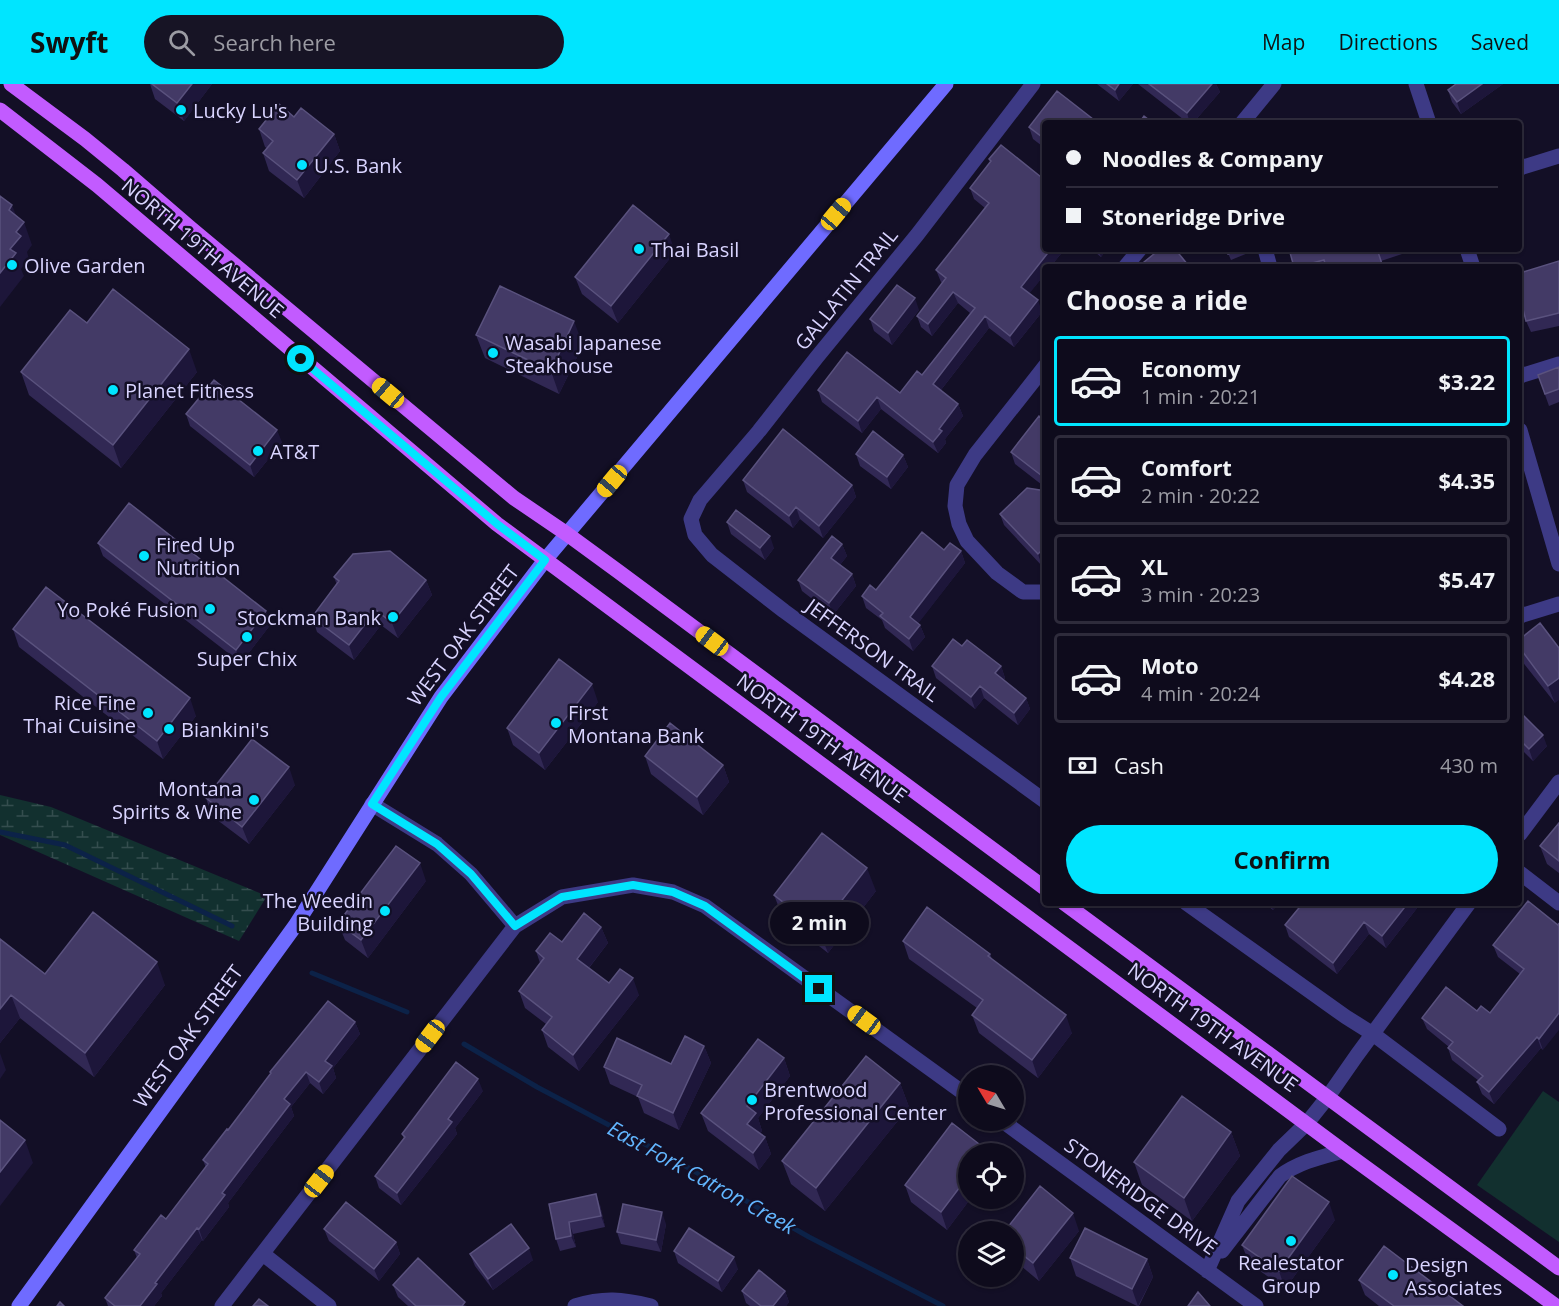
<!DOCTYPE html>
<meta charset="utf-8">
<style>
:root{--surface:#0e0b1c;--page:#171425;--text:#f1f3f6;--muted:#9b9ba3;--line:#2e2b3b;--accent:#00e5ff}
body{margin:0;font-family:"Open Sans",sans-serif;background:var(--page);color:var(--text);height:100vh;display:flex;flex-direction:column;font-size:22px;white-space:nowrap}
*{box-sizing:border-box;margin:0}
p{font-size:20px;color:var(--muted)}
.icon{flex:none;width:33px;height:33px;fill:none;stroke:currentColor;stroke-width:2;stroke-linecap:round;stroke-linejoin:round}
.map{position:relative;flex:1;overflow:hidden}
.sheet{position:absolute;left:1042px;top:180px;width:480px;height:642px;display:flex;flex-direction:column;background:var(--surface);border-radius:6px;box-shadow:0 2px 4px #0004,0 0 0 2px var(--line)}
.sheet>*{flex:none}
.top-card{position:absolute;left:1042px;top:36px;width:480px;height:132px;border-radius:6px;box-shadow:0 2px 4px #0004,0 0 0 2px var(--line);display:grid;align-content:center;height:132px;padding:0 24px;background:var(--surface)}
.needle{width:39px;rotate:308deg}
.controls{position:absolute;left:958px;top:981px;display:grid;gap:12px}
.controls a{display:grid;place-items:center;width:66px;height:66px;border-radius:50%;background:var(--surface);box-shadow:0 2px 4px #0004,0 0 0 2px var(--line);font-size:30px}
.end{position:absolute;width:27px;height:27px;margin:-14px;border:8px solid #00e5ff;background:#111;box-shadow:0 0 0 3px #111}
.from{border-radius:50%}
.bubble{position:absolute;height:42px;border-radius:21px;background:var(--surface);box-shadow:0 2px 4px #0004,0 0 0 2px var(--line);font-size:20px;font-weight:700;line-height:42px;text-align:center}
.car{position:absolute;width:18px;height:36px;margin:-18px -9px;border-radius:8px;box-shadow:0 0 4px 2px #0007;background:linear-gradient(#f5c518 24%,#345 0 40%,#f5c518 0 76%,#345 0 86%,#f5c518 0)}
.top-card b{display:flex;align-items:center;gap:21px;height:57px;font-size:22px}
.top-card b+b{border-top:2px solid var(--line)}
.top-card i{width:15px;height:15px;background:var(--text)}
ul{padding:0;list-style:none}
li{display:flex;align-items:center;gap:18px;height:90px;margin:0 12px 9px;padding:0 12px;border:3px solid var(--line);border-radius:6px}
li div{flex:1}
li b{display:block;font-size:22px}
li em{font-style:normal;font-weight:700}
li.selected{border-color:var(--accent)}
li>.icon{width:54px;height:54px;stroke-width:1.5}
h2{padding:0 24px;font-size:27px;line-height:72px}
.pay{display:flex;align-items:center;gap:15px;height:66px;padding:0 24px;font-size:22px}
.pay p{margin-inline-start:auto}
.primary-button{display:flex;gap:12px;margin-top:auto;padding:12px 24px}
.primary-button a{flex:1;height:69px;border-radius:36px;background:var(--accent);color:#111;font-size:24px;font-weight:700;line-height:69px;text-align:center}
header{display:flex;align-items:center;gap:36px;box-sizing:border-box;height:84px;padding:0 30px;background:var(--accent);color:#111}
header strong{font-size:28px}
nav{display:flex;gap:33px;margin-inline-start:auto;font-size:21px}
.search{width:420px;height:54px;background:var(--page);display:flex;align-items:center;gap:15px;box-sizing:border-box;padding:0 21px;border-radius:33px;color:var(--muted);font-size:22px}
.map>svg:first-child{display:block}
</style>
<header>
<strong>Swyft</strong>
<div class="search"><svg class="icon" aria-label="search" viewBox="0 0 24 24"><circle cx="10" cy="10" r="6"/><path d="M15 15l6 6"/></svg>Search here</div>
<nav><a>Map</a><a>Directions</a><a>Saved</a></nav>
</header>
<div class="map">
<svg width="1559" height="1222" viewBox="0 0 1559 1222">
<defs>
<pattern id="wetland-marsh" width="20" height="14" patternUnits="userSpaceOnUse" patternTransform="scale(1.5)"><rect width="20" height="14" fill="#12302f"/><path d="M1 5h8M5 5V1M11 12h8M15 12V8" fill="none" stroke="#344d4e"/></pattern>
</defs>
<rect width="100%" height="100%" fill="#130f26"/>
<!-- grass -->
<path fill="#12302f" d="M1543 1007 1559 1018V1158L1477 1101Z"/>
<!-- wetland -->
<path fill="url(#wetland-marsh)" d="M0 711 51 723 267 812 239 857 0 751Z"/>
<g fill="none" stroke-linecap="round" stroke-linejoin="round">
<!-- stream -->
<path stroke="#0c2248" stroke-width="5" d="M0 748 65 761 232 842
M312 889 407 928
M464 960 537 1003 673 1075 809 1153 943 1222"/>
<!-- street -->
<path stroke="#3d3a85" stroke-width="15" d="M1033 0 917 151 817 273 759 347 700 416 691 435 695 451 712 471 784 527 1046 718
M1416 0 1429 39
M1242 39 1274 0
M1520 84 1559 72
M1265 165 1270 183
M1467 165 1473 183
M1125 183 1140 165
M1046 281 975 371 957 401 955 422 959 440 967 457 997 489 1023 508H1046
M1520 292 1559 280
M1520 346 1559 480
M1520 532 1559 520
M372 720 437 760 471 790 515 842 562 813 633 801 673 808 705 822 969 1013
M1520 750 1559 698
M1520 789 1559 819
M1186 819 1346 933 1373 950 1499 1045
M1001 1036 1256 1222
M1222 1167 1280 1092C1299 1078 1321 1073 1343 1067
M263 1170 329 1222
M1207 1187 1238 1117 1279 1066 1307 1039 1327 1014 1357 971 1469 819
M222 1222 515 842
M575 1222C604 1213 622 1215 651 1222"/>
<!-- secondary -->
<path stroke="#6f6bff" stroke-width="15" d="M19 1222 295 842 441 613 545 476 946 0"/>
<!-- primary -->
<path stroke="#c25bff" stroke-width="15" d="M11 0 85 55 123 86 189 143 514 414 567 450 619 488 1046 805
M0 26 97 101 497 440 1343 1067 1556 1222
M1064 819 1559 1184"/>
</g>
<!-- wall -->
<path fill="#312854" d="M150 0H212L184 37 155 15Z
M1097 0H1133L1119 17Z
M1138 0H1216L1220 8 1193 39H1188Z
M1456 0H1503L1461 30 1452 18 1448 6Z
M294 33 334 50 340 67 304 114 269 87 263 69 267 64 265 63 259 45Z
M1046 39V65L1033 55 1029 43Z
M1001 61 1046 165H1065L1050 183H1046V189L1029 209 1042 228 1014 263 989 244 941 306 958 320 963 332 945 355 946 359 938 369 881 325 862 349 822 318 818 306 900 309 922 291 970 229 958 219 932 252 921 243 917 232 942 199 941 198 936 186 985 124 974 115 970 104 990 78 989 75Z
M1091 165H1107L1101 173Z
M1226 165H1247L1248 169 1231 176Z
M1289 165H1417L1381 177 1384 183H1294Z
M675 168 618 239 582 210 575 193Z
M1559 177V242L1531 248 1526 237Z
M919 226 892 261 874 247 870 235Z
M87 239 197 288 121 384 29 311 21 288Z
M476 251 583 261 559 310 485 274Z
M1559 283V318L1549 322 1538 291Z
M186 330 282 358 254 393 190 342Z
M1046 332V404L1015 380 1011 368Z
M856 370 903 371 908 383 891 405 860 382Z
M743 396 852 401 856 413 823 454 800 435 793 444 747 408Z
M1046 407V478L1042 482 1004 441 1000 430Z
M727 438 774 464 765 476 731 450Z
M98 459 271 540 241 579 103 472Z
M842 460 847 472 840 481 852 490 856 502 833 531 802 507 798 496Z
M944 466 961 467 965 479 918 539 920 541 925 553 913 567 885 544 882 536 866 524 862 512 876 506Z
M334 493 426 496 432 511 398 554 381 541 354 576 317 548 312 533 337 501Z
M13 545 196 632 163 675 19 563Z
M1520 555 1559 564 1555 619 1521 576 1520 570Z
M962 562 1001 582 1005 594 1004 596 1026 614 1030 625 1018 641 984 614 975 625 936 594 932 582Z
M598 618 545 686 513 661 507 644Z
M1520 628 1547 662 1533 677 1520 664Z
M645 672 723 681 729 698 703 731 651 690Z
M1046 676V691L1042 681Z
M295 701 249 760 212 732 206 714Z
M1559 739V789L1547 780 1540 762Z
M426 797 368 874 345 856 338 839Z
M876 807 828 869 783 834 774 811Z
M1528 817 1543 966 1541 964 1494 1020 1482 1010 1477 998 1479 997 1452 976 1448 964 1449 963 1427 945 1422 934 1477 927 1490 929 1520 890 1498 873 1493 861Z
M1264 819H1279L1273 826Z
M1421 819 1386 864 1369 850 1337 890 1289 853 1285 841Z
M601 843 608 859 589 884 609 899 639 911 579 987 548 963 542 946 546 940 525 924 519 907 540 879 536 867 562 858Z
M0 855 45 890 165 901 94 993 20 934 0 959Z
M903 857 990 870 992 875 1072 949 1038 994 979 949 972 931 977 924 909 875Z
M355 938 360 950 333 984 336 994 323 1010 310 999 291 1023 294 1032 228 1119 229 1123 203 1157 202 1156 161 1209 162 1212 154 1222H108L105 1214 137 1174 134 1166 166 1135 206 1084 203 1076 228 1046 271 990 270 988Z
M704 962 711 979 679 1046 644 1029 638 1013 610 1000 604 983 671 980Z
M784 974 790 992 758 1034 762 1047 760 1049 765 1053 771 1070 759 1086 708 1047 701 1029Z
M900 999 909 1023 825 1127 791 1100 782 1077Z
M483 1007 455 1044 457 1050 401 1121 379 1104 375 1092 404 1055 402 1050Z
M1231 1048 1240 1072 1192 1137 1142 1101 1134 1078Z
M905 1101 969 1114H971L947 1146 911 1118Z
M549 1120 600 1121 605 1143 573 1150 576 1163 560 1167 556 1155Z
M1335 1136 1285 1205 1249 1179 1242 1161Z
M666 1140 661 1168 621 1160 617 1148Z
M324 1145 396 1158 400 1170 379 1197 329 1157Z
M1079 1147 1039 1197 1014 1176V1148Z
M674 1167 738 1185 722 1208 678 1179Z
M470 1170 533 1176 493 1206 475 1182Z
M1070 1174 1147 1175 1153 1193 1139 1222H1137L1076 1192Z
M1359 1196 1463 1222H1379L1365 1211Z
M393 1201 467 1222H408L398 1213Z
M742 1207H785L789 1218 786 1222H750L746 1219Z"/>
<!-- shaded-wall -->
<path fill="#1d163a" d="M192 0H212L184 37 177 19Z
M1119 0H1133L1119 17 1115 6Z
M1212 0H1216L1220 8 1193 39H1190L1187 29Z
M1482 0H1503L1461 30 1457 18Z
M334 50 340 67 304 114 297 96Z
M12 121 20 142 24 138 32 161 27 168 29 175 21 185 24 192 0 223V189L10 165 9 126Z
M669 150 675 168 618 239 611 222Z
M1051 165H1065L1050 183H1046V189L1025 215 1021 203Z
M1098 165H1107L1101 173Z
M953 208 958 219 932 252 928 240Z
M915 214 919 226 892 261 888 249Z
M1038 216 1042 228 1014 263 1010 252Z
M985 232 989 244 937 311 933 300Z
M574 237 583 261 559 310 551 287Z
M189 265 197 288 121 384 113 361Z
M877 313 881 325 862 349 858 337Z
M958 320 963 332 945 355 946 359 938 369 933 358 939 345Z
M277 346 282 358 254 393 250 381Z
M903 371 908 383 891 405 887 393Z
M852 401 856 413 823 454 819 442Z
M796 423 800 435 793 444 789 432Z
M770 452 774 464 765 476 760 464Z
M842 460 847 472 836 486 831 474Z
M1046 462V478L1042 482 1038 470Z
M961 467 965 479 914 545 910 533Z
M852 490 856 502 833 531 829 519Z
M426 496 432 511 398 554 392 539Z
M376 526 381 541 354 576 349 561Z
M266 527 271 540 241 579 236 566Z
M920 541 925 553 913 567 909 555Z
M1001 582 1005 594 999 601 995 589Z
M1559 594V616L1555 619 1548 602Z
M592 600 598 618 545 686 539 669Z
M980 602 984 614 975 625 971 613Z
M190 614 196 632 163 675 157 657Z
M1026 614 1030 625 1018 641 1014 629Z
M1543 651 1547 662 1533 677 1529 665Z
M723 681 729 698 703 731 697 713Z
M289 683 295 701 249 760 242 743Z
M420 779 426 797 368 874 361 856Z
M867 784 876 807 828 869 819 846Z
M1270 819H1279L1273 826Z
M1408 819H1421L1386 864 1382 852Z
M1364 838 1369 850 1337 890 1333 879Z
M601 843 608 859 583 891 577 875Z
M157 878 165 901 94 993 85 969Z
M633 894 639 911 579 987 573 971Z
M11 911 20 934 0 959V925Z
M1559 929V946L1543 966 1539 955Z
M1066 931 1072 949 1038 994 1032 976Z
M355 938 360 950 333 984 336 994 323 1010 319 998 325 977Z
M1537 953 1541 964 1494 1020 1489 1008Z
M704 962 711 979 679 1046 673 1029Z
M0 969 6 986 0 995Z
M784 974 790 992 758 1034 762 1047 754 1057 747 1040V1022Z
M306 988 310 999 291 1023 294 1032 228 1119 229 1123 203 1157 199 1145 284 1015Z
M478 995 483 1007 455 1044 457 1050 401 1121 397 1109 448 1035Z
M900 999 909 1023 825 1127 816 1104Z
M1231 1048 1240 1072 1192 1137 1184 1114Z
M765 1053 771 1070 759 1086 753 1069Z
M25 1056 33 1079 0 1122V1088Z
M969 1091V1114H971L947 1146 941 1128Z
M596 1110 600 1121 605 1143 601 1132Z
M1329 1118 1335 1136 1285 1205 1279 1187Z
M662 1128 666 1140 661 1168 656 1156Z
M1073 1129 1079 1147 1039 1197 1033 1179Z
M569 1138 573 1150 576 1163 571 1152Z
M197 1144 202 1156 161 1209 162 1212 154 1222H140L155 1199Z
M396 1158 400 1170 379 1197 374 1185Z
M529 1164 533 1176 493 1206 488 1195Z
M734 1173 738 1185 722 1208 718 1197Z
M1147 1175 1153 1193 1138 1222 1132 1205Z
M785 1207 789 1218 786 1222H773Z"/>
<!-- building -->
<path fill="#433a66" stroke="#5a527e" stroke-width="1.5" d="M152 0H192L177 19Z
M1107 0H1119L1115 6Z
M1149 0H1212L1187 29Z
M1456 0H1482L1457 18 1448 6Z
M1057 7 1098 39H1046V56L1029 43Z
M279 20 294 33 301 24 334 50 297 96 263 69 273 57 259 45Z
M1144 32 1153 39H1139Z
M1001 61 1046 97V165H1051L1021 203 1038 216 1010 252 985 232 933 300 958 320 939 345 942 347 933 358 877 313 858 337 818 306 847 268 900 309 917 287 922 291 975 224 953 208 928 240 917 232 946 194 936 186 989 119 970 104 991 77 989 75Z
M0 112 12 121 9 126 24 138 16 148 21 152 10 165 16 169 0 189Z
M633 121 669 150 611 222 575 193Z
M1160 165H1175L1188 181 1200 179 1201 183H1138Z
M1226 165H1241L1228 170Z
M1289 165H1377L1383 183H1326L1324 176 1297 183H1294Z
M1559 177V229L1526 237 1520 213V189Z
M897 201 915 214 888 249 870 235Z
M500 202 574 237 551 287 476 251Z
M113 205 189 265 113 361 21 288 70 226 87 239Z
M1559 283V305L1545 310 1538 291Z
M214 296 277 346 250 381 186 330Z
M1039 332 1043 335 1046 332V395L1011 368Z
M783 345 852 401 819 442 796 423 789 432 743 396Z
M873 347 903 371 887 393 856 370Z
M1027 404 1046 407V462L1038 470 1000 430Z
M129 419 266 527 236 566 98 459Z
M736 426 770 452 760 464 727 438Z
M922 448 944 466 950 459 961 467 910 533 920 541 909 555 880 532 883 529 862 512 870 501 876 506Z
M832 452 842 460 831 474 852 490 829 519 798 496Z
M390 467 426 496 392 539 376 526 349 561 312 533 339 497 334 493 353 470Z
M46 503 190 614 157 657 13 545Z
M1540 539 1559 564V594L1548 602 1520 564V555Z
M953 555 962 562 967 556 1001 582 995 589 1026 614 1014 629 980 602 971 613 932 582Z
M559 575 592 600 539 669 507 644Z
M1520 628 1543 651 1529 665 1520 656Z
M670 639 723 681 697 713 645 672Z
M252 655 289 683 242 743 206 714Z
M1046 676V683L1042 681Z
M1559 739V777L1540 762Z
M822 749 867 784 819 846 774 811Z
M396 762 420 779 361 856 338 839Z
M1528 817 1558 841 1559 839V929L1539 955 1537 953 1489 1008 1477 998 1483 992 1448 964 1453 958 1422 934 1446 903 1477 927 1481 922 1490 929 1524 885 1493 861Z
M1303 819H1408L1382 852 1364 838 1333 879 1285 841Z
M927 823 990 870 988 872 1066 931 1032 976 972 931 983 916 903 857Z
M93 828 157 878 85 969 11 911 0 925V855L45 890Z
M584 829 601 843 577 875 609 899 620 885 633 894 573 971 542 946 552 933 519 907 544 874 536 867 550 849 562 858Z
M328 917 355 938 325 977 332 982 319 998 306 988 284 1015 290 1020 222 1109 225 1111 199 1145 197 1144 155 1199 157 1200 140 1222H115L105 1214 140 1170 134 1166 161 1131 166 1135 208 1080 203 1076 227 1045 228 1046 271 989 270 988Z
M685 952 704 962 673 1029 637 1012 642 1001 604 983 617 954 671 980Z
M758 955 784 974 747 1022 756 1029 747 1040 765 1053 753 1069 701 1029Z
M866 972 900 999 816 1104 782 1077Z
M456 978 478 995 448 1035 452 1038 397 1109 375 1092 405 1053 402 1050Z
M1182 1012 1231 1048 1184 1114 1134 1078Z
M0 1036 25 1056 0 1088Z
M952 1039 988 1067 985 1070H969V1091L941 1128 905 1101Z
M1292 1092 1329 1118 1279 1187 1242 1161Z
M1040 1102 1073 1129 1033 1179 1014 1164V1148H1004Z
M596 1110 601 1132 569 1138 571 1152 556 1155 549 1120Z
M346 1118 396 1158 374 1185 324 1145Z
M623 1120 662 1128 656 1156 617 1148Z
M511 1140 529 1164 488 1195 470 1170Z
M689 1144 734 1173 718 1197 674 1167Z
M1085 1144 1147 1175 1132 1205 1070 1174Z
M1384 1162 1463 1222H1394L1359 1196Z
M418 1174 465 1218 462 1222H416L393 1201Z
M759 1186 785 1207 773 1222H761L742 1207Z
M1198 1208 1210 1222H1188Z
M259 1215 268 1222H253Z
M60 1218 64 1222H57Z"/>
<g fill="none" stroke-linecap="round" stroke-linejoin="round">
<!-- route -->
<path stroke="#00e5ff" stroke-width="8" d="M301 275 497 440 545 476 441 613 372 720 437 760 471 790 515 842 562 813 633 801 673 808 705 822 819 905"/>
</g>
<!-- markers -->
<g fill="#00e5ff" stroke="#130f26" stroke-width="2">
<circle cx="181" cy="26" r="6"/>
<circle cx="302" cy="81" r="6"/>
<circle cx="639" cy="165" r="6"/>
<circle cx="12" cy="181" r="6"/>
<circle cx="493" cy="269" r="6"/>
<circle cx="113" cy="306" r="6"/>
<circle cx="258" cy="367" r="6"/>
<circle cx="144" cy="472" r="6"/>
<circle cx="210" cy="525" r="6"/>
<circle cx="393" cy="533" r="6"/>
<circle cx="247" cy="553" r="6"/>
<circle cx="148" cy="629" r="6"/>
<circle cx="556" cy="639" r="6"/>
<circle cx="169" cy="645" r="6"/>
<circle cx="254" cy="716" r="6"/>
<circle cx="385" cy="827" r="6"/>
<circle cx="752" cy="1016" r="6"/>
<circle cx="1291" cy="1157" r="6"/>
<circle cx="1393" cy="1191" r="6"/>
</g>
<g text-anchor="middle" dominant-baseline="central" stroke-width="5" stroke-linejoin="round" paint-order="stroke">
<!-- poi labels -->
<g font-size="20" fill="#d9d4ff" stroke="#130f26" text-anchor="start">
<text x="193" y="26">Lucky Lu's</text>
<text x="314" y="81">U.S. Bank</text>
<text x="651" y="165">Thai Basil</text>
<text x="24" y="181">Olive Garden</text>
<text x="505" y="258">Wasabi Japanese<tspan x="505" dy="23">Steakhouse</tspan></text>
<text x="125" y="306">Planet Fitness</text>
<text x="270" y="367">AT&amp;T</text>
<text x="156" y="460">Fired Up<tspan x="156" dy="23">Nutrition</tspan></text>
<text x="198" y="525" text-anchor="end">Yo Poké Fusion</text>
<text x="381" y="533" text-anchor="end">Stockman Bank</text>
<text x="247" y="574" text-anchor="middle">Super Chix</text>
<text x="136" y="618" text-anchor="end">Rice Fine<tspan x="136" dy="23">Thai Cuisine</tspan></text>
<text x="568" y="628">First<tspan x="568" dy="23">Montana Bank</tspan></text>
<text x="181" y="645">Biankini's</text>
<text x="242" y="704" text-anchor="end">Montana<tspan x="242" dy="23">Spirits &amp; Wine</tspan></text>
<text x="373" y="816" text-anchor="end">The Weedin<tspan x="373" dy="23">Building</tspan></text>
<text x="764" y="1005">Brentwood<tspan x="764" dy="23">Professional Center</tspan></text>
<text x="1291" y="1178" text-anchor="middle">Realestator<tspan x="1291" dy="23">Group</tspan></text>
<text x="1405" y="1180">Design<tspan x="1405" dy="23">Associates</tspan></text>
</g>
<!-- street labels -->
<g font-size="20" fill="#d9d4ff" stroke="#130f26">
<text transform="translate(203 164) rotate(40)">NORTH 19TH AVENUE</text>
<text transform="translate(846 205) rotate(-51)">GALLATIN TRAIL</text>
<text transform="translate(463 551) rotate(-53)">WEST OAK STREET</text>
<text transform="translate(873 566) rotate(36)">JEFFERSON TRAIL</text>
<text transform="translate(822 654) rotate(36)">NORTH 19TH AVENUE</text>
<text transform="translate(1213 943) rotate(36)">NORTH 19TH AVENUE</text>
<text transform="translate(188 952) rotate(-54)">WEST OAK STREET</text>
<text transform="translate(1141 1112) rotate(36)">STONERIDGE DRIVE</text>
</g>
<!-- water labels -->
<g font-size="21" font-style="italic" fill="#62b6ff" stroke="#130f26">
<text transform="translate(702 1093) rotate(29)">East Fork Catron Creek</text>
</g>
</g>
</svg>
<div class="controls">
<a><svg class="needle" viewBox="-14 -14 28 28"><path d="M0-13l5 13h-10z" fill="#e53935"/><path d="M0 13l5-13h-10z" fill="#9b9ba3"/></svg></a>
<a><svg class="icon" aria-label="locate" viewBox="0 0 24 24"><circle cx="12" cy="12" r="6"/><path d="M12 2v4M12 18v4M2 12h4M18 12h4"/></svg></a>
<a><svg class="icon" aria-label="layers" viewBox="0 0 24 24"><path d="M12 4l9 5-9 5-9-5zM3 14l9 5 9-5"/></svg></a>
</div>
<i class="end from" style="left:301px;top:275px"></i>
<i class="end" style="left:819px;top:905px"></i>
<div class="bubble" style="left:770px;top:818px;width:99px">2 min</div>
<i class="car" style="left:836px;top:130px;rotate:40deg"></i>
<i class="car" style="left:388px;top:309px;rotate:310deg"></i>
<i class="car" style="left:612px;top:397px;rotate:220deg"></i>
<i class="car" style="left:712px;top:557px;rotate:307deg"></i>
<i class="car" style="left:864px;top:936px;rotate:306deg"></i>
<i class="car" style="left:430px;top:952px;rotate:217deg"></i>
<i class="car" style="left:319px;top:1097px;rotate:38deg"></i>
<div class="top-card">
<b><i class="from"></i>Noodles &amp; Company</b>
<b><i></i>Stoneridge Drive</b>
</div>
<section class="sheet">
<h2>Choose a ride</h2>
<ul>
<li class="selected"><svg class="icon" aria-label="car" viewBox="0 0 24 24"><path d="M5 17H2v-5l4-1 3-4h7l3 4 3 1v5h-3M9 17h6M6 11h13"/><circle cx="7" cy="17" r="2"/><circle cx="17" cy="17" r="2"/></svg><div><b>Economy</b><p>1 min · 20:21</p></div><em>$3.22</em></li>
<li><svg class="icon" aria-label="car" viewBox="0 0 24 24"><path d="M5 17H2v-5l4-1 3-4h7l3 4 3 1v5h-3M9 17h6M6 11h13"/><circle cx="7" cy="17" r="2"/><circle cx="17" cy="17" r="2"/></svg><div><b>Comfort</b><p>2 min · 20:22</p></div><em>$4.35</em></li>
<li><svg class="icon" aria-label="car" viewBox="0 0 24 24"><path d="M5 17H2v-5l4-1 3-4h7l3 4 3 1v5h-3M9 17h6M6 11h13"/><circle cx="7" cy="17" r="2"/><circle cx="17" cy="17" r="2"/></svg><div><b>XL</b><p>3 min · 20:23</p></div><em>$5.47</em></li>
<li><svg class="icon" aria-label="car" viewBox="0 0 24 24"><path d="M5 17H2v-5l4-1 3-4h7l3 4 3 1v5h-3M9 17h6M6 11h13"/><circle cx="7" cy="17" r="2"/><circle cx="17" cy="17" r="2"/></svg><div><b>Moto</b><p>4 min · 20:24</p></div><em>$4.28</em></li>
</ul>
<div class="pay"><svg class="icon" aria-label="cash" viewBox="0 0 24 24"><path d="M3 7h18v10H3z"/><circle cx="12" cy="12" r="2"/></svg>Cash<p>430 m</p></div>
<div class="primary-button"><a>Confirm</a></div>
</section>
</div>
